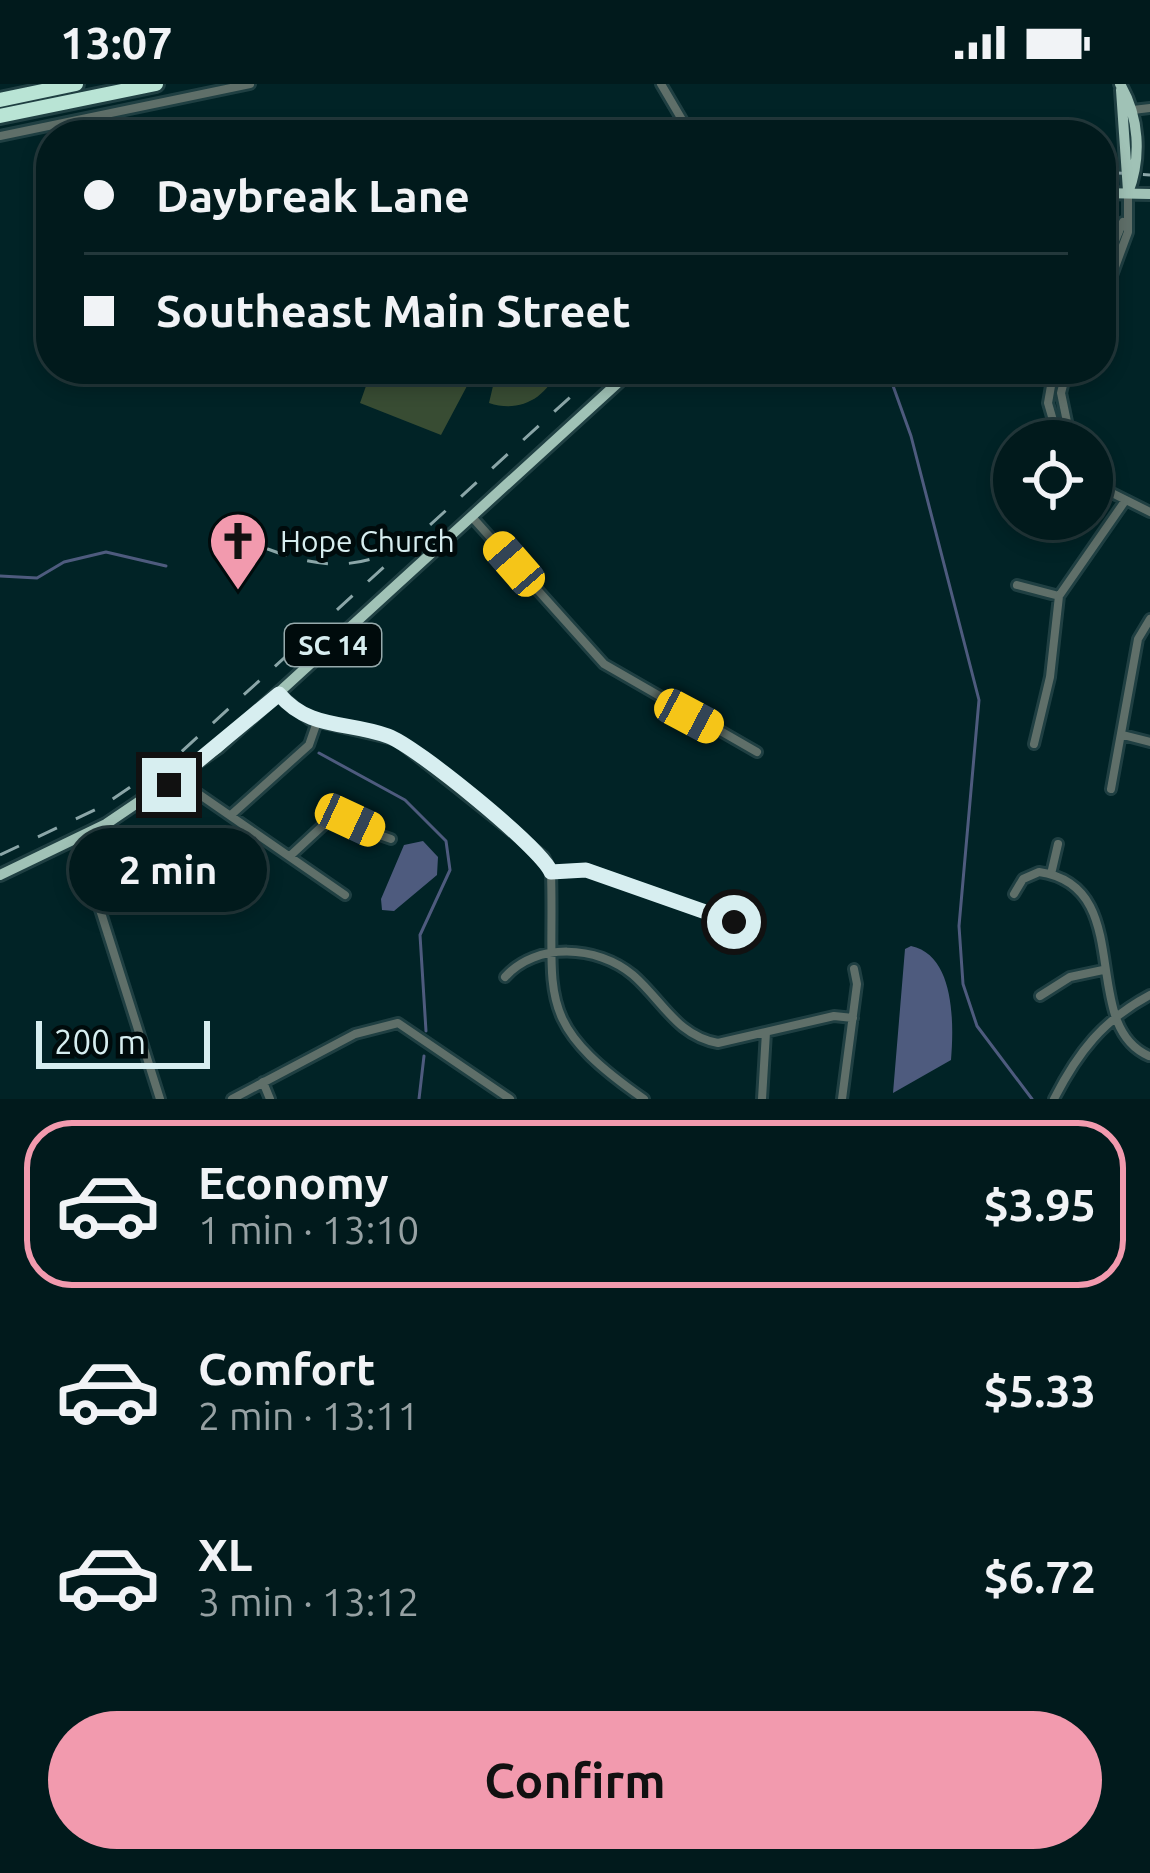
<!DOCTYPE html>
<meta charset="utf-8">
<style>
:root{--surface:#011a1c;--page:#0b2325;--text:#f1f3f6;--muted:#96a1a3;--line:#23383b;--accent:#f29aae}
body{margin:0;font-family:Ubuntu,sans-serif;background:var(--page);color:var(--text);height:100vh;display:flex;flex-direction:column;font-size:45px;white-space:nowrap}
*{box-sizing:border-box;margin:0}
p{font-size:39px;color:var(--muted)}
.icon{flex:none;width:66px;height:66px;fill:none;stroke:currentColor;stroke-width:2;stroke-linecap:round;stroke-linejoin:round}
.map{position:relative;height:1015px;overflow:hidden}
.panel{display:flex;flex-direction:column;background:var(--surface);flex:1}
.panel>*{flex:none}
.top-card{position:absolute;left:36px;top:36px;width:1080px;height:264px;border-radius:48px;box-shadow:0 6px 18px #0003,0 0 0 3px var(--line);display:grid;align-content:center;height:264px;padding:0 48px;background:var(--surface)}
.fabs{position:absolute;left:993px;top:336px;display:grid;gap:24px}
.fabs a{display:grid;place-items:center;width:120px;height:120px;border-radius:50%;background:var(--surface);box-shadow:0 6px 18px #0003,0 0 0 3px var(--line);font-size:60px}
.scale{position:absolute;left:36px;bottom:30px;width:174px;box-sizing:border-box;padding-left:12px;border:6px solid #d7eef0;border-top:0;font-size:33px;line-height:42px;white-space:nowrap;color:#d7eef0;-webkit-text-stroke:9px #000b0c;paint-order:stroke}
.end{position:absolute;width:54px;height:54px;margin:-27px;border:15px solid #d7eef0;background:#111;box-shadow:0 0 0 6px #111}
.from{border-radius:50%}
.bubble{position:absolute;height:84px;border-radius:42px;background:var(--surface);box-shadow:0 6px 18px #0003,0 0 0 3px var(--line);font-size:39px;font-weight:600;line-height:84px;text-align:center}
.car{position:absolute;width:36px;height:72px;margin:-36px -18px;border-radius:15px;box-shadow:0 0 9px 3px #0007;background:linear-gradient(#f5c518 24%,#345 0 40%,#f5c518 0 76%,#345 0 86%,#f5c518 0)}
.top-card b{display:flex;align-items:center;gap:42px;height:114px;font-size:45px}
.top-card b+b{border-top:3px solid var(--line)}
.top-card i{width:30px;height:30px;background:var(--text)}
ul{padding:21px 0 0;list-style:none}
li{display:flex;align-items:center;gap:36px;height:168px;margin:0 24px 18px;padding:0 24px;border:6px solid transparent;border-radius:48px}
li div{flex:1}
li b{display:block;font-size:45px}
li em{font-style:normal;font-weight:600}
li.active{border-color:var(--accent)}
li>.icon{width:108px;height:108px;stroke-width:1.5}
.action{display:flex;gap:24px;margin-top:auto;padding:24px 48px}
.action a{flex:1;height:138px;border-radius:72px;background:var(--accent);color:#111;font-size:48px;font-weight:600;line-height:138px;text-align:center}
.status{display:flex;justify-content:space-between;align-items:center;height:84px;padding:0 60px;background:var(--surface);direction:ltr}
.status svg{height:33px;fill:currentColor}
.map>svg:first-child{display:block}
</style>
<div class="status"><b>13:07</b><svg viewBox="0 0 49 12"><path d="M0 12V9h3v3zM5 12V6h3v6zM10 12V3h3v9zM15 12V0h3v12zM26 1h20v11H26zM47 4h2v5h-2z"/></svg></div>
<div class="map">
<svg width="1150" height="1015" viewBox="0 0 1150 1015">
<rect width="100%" height="100%" fill="#012326"/>
<!-- green -->
<path fill="#384c33" d="M372 285H459L467 302 441 351 360 319Z
M497 285H558C546 315 519 329 489 319Z"/>
<!-- water -->
<path fill="#4e5b7e" d="M423 757 438 773 437 791 394 827 382 826 381 815 404 761Z
M911 862C955 871 954 940 951 976L893 1009 905 865Z"/>
<g fill="none" stroke-linecap="round" stroke-linejoin="round">
<!-- stream -->
<path stroke="#4e5b7e" stroke-width="3" d="M887 285 911 352 979 616 959 842 963 900 977 942 1032 1015
M0 492 37 494 64 478 106 468 166 482
M319 669 405 716 446 757 450 786 420 851 426 947
M419 1015 424 972"/>
<defs>
<path id="minor" d="M661 0 691 51
M1133 26 1150 24
M0 52 250 0
M1101 190 1123 138
M1101 221 1128 148V110
M1054 285 1048 319 1059 357
M1067 285 1061 309 1071 357
M1092 399 1150 428
M472 433 604 580 757 668
M1017 501 1059 512
M279 610 310 636 397 656 544 773 551 788C555 914 531 936 644 1015
M1123 651 1150 658
M1034 660 1050 593 1059 512 1125 417
M177 695 345 811
M1111 705 1138 555 1150 535
M231 731 309 661 317 638
M78 756 160 1015
M290 772 331 734 391 755
M551 788 587 786 733 838 743 847
M1051 790 1058 760
M1014 810 1023 795 1039 788C1138 802 1077 941 1149 972
M505 893C536 858 597 861 633 891 662 916 677 952 718 959L834 932 853 934
M1040 912 1070 893 1103 886
M263 998 270 1015
M232 1015 355 950 398 939 510 1015
M762 1015 766 948
M842 1015 857 900 854 885
M1054 1015C1078 968 1103 936 1150 911"/>
<path id="major" d="M1120 0C1139 32 1142 73 1128 109
M1121 6 1128 107
M1101 109 1150 110
M0 791 106 740 218 664 633 285"/>
<path id="highway" d="M0 16 76 0
M0 32 156 0"/>
</defs>
<!-- minor casing -->
<use href="#minor" stroke="#1f3f42" stroke-width="14"/>
<!-- major casing -->
<use href="#major" stroke="#1f3f42" stroke-width="16"/>
<!-- highway casing -->
<use href="#highway" stroke="#1f3f42" stroke-width="20"/>
<!-- minor -->
<use href="#minor" stroke="#5f6f69" stroke-width="8"/>
<!-- major -->
<use href="#major" stroke="#a0c2b6" stroke-width="10"/>
<!-- highway -->
<use href="#highway" stroke="#b9e4d5" stroke-width="14"/>
<!-- rail -->
<path stroke="#8ba6a8" stroke-width="3" stroke-dasharray="21 21" stroke-linecap="butt" d="M1101 88 1150 91
M228 449C286 473 336 496 396 465
M0 771 101 723 180 669 601 285"/>
</g>
<g fill="none" stroke-linecap="round" stroke-linejoin="round">
<!-- route -->
<path stroke="#d7eef0" stroke-width="15" d="M169 701 279 610C309 646 348 637 388 652 416 662 540 763 551 788L586 786 734 838"/>
</g>
<!-- icons -->
<defs>
<symbol id="church-pin" viewBox="-11 -11 22 30"><path d="M0 17L-7.5 6A9.5 9.5 0 1 1 7.5 6Z" fill="#f29aae" stroke="#000b0c"/><path d="M-1.2-6h2.4v3.5h3.3v2.4h-3.3V6h-2.4V-.1h-3.3v-2.4h3.3Z" fill="#111"/></symbol>
</defs>
<g fill-rule="evenodd">
<use href="#church-pin" x="205" y="424" width="66" height="90"/>
</g>
<g text-anchor="middle" dominant-baseline="central" stroke-width="10" stroke-linejoin="round" paint-order="stroke">
<!-- shield labels -->
<rect fill="#000b0c" stroke="#96aaac" stroke-width="3" x="285" y="540" width="96" height="42" rx="9"/>
<g font-size="27" font-weight="bold" fill="#d7eef0">
<text x="333" y="561">SC 14</text>
</g>
<!-- poi labels -->
<g font-size="30" fill="#d7eef0" stroke="#000b0c" text-anchor="start">
<text x="280" y="457">Hope Church</text>
</g>
</g>
</svg>
<div class="fabs">
<a><svg class="icon" aria-label="locate" viewBox="0 0 24 24"><circle cx="12" cy="12" r="6"/><path d="M12 2v4M12 18v4M2 12h4M18 12h4"/></svg></a>
</div>
<div class="scale">200 m</div>
<i class="end from" style="left:734px;top:838px"></i>
<i class="end" style="left:169px;top:701px"></i>
<div class="bubble" style="left:69px;top:744px;width:198px">2 min</div>
<i class="car" style="left:514px;top:480px;rotate:319deg"></i>
<i class="car" style="left:689px;top:632px;rotate:118deg"></i>
<i class="car" style="left:350px;top:736px;rotate:115deg"></i>
<div class="top-card">
<b><i class="from"></i>Daybreak Lane</b>
<b><i></i>Southeast Main Street</b>
</div>
</div>
<section class="panel">
<ul>
<li class="active"><svg class="icon" aria-label="car" viewBox="0 0 24 24"><path d="M5 17H2v-5l4-1 3-4h7l3 4 3 1v5h-3M9 17h6M6 11h13"/><circle cx="7" cy="17" r="2"/><circle cx="17" cy="17" r="2"/></svg><div><b>Economy</b><p>1 min · 13:10</p></div><em>$3.95</em></li>
<li><svg class="icon" aria-label="car" viewBox="0 0 24 24"><path d="M5 17H2v-5l4-1 3-4h7l3 4 3 1v5h-3M9 17h6M6 11h13"/><circle cx="7" cy="17" r="2"/><circle cx="17" cy="17" r="2"/></svg><div><b>Comfort</b><p>2 min · 13:11</p></div><em>$5.33</em></li>
<li><svg class="icon" aria-label="car" viewBox="0 0 24 24"><path d="M5 17H2v-5l4-1 3-4h7l3 4 3 1v5h-3M9 17h6M6 11h13"/><circle cx="7" cy="17" r="2"/><circle cx="17" cy="17" r="2"/></svg><div><b>XL</b><p>3 min · 13:12</p></div><em>$6.72</em></li>
</ul>
<div class="action"><a>Confirm</a></div>
</section>
